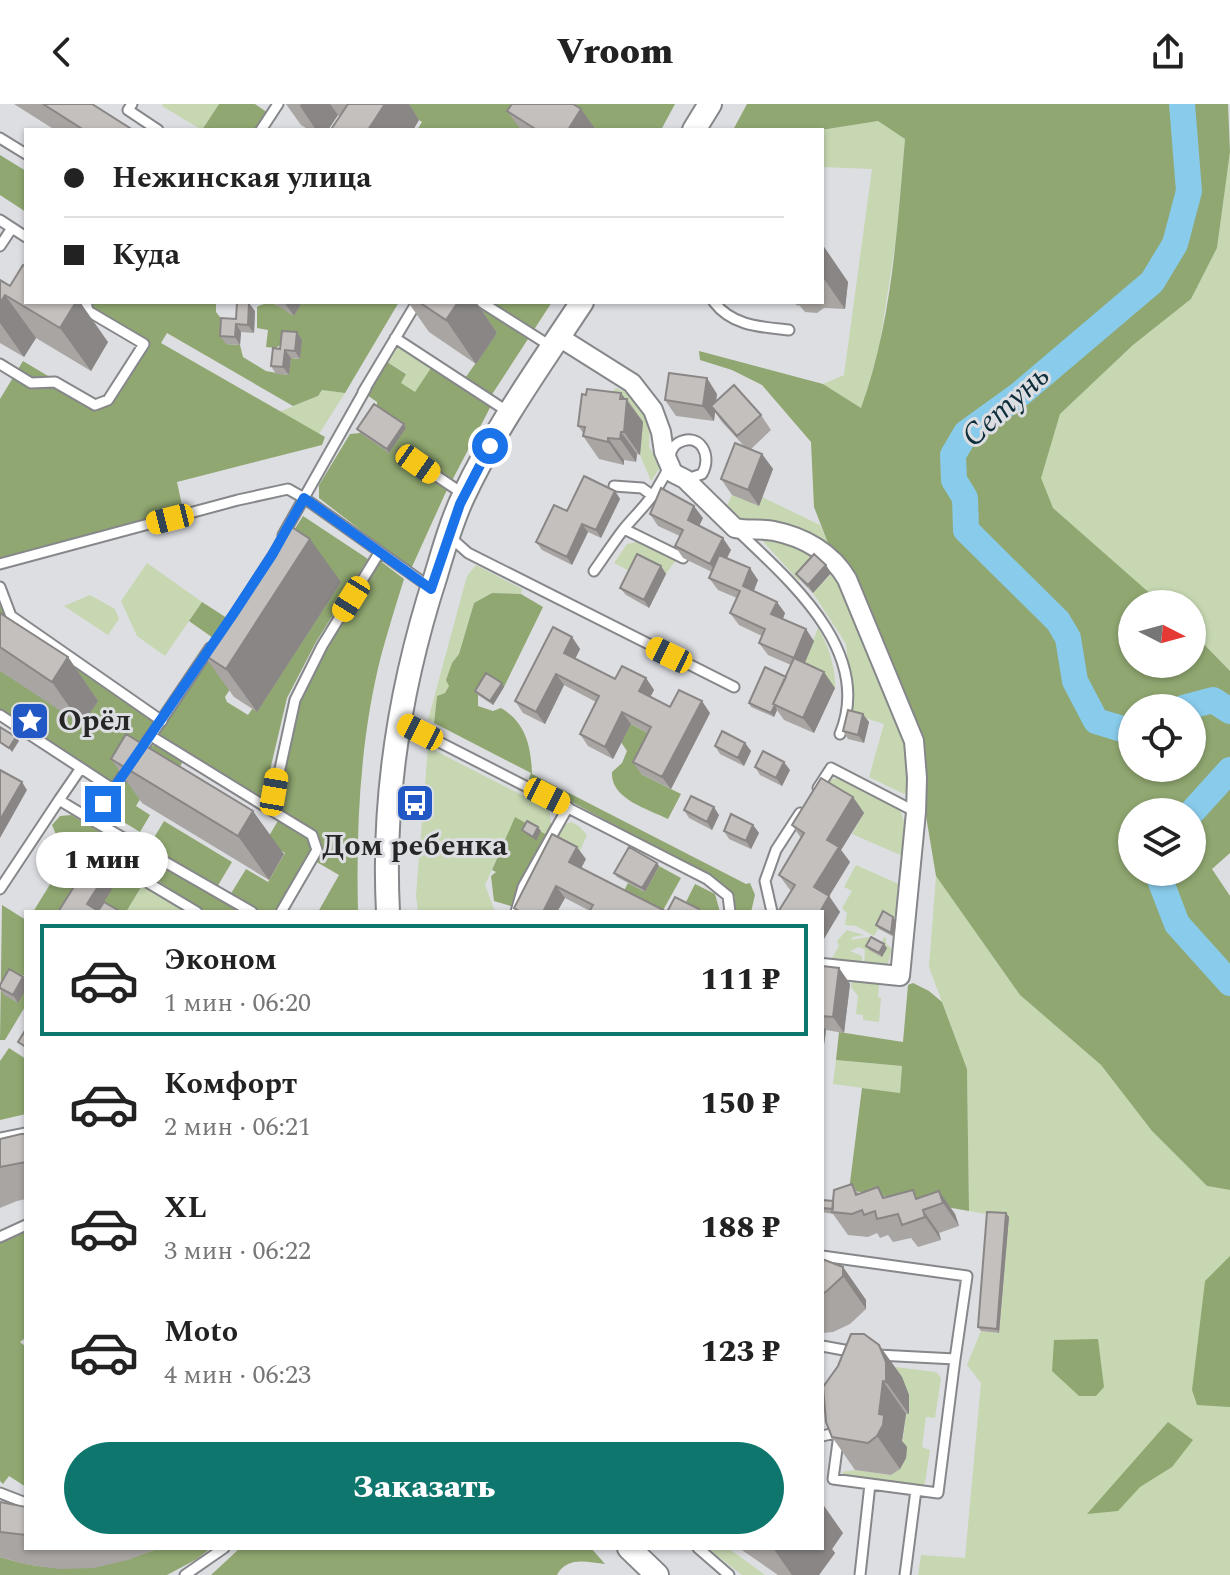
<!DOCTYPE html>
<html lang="ru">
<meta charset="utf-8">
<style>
:root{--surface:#fff;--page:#f2f2f2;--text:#222;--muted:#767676;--line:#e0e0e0;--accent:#0f766e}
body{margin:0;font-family:Spectral,serif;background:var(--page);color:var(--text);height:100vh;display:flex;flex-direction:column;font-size:30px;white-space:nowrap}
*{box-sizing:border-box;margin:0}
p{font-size:26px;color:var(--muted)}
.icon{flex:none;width:44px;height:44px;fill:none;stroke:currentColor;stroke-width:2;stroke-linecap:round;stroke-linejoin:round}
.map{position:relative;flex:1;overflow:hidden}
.panel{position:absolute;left:24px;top:806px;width:800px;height:640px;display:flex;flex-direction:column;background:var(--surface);border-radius:0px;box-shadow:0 2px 6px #0004}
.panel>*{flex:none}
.hud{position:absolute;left:24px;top:24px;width:800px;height:176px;border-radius:0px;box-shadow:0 2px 6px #0004;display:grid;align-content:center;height:176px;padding:0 40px;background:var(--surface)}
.needle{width:52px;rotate:96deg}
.fabs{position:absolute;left:1118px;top:486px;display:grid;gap:16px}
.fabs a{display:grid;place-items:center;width:88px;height:88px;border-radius:50%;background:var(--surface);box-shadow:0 2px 6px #0004;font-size:40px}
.end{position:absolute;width:36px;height:36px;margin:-18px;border:10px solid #1a73e8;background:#fff;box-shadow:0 0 0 4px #fff}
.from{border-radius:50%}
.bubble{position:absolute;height:56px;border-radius:28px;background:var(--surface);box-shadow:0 2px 6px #0004;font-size:26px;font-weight:800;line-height:56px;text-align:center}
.car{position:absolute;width:24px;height:48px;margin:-24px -12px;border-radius:10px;box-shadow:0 0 6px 2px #0007;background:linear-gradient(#f5c518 24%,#345 0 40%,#f5c518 0 76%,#345 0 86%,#f5c518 0)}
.hud b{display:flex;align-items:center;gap:28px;height:76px;font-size:30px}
.hud b+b{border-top:2px solid var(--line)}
.hud i{width:20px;height:20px;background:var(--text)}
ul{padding:14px 0 0;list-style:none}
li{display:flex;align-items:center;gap:24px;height:112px;margin:0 16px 12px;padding:0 24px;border:4px solid transparent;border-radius:0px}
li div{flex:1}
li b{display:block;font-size:30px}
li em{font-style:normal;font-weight:800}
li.on{border-color:var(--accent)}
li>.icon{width:72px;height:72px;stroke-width:1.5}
.action{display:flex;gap:16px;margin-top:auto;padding:16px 40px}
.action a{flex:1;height:92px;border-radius:48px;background:var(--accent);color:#fff;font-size:32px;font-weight:800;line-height:92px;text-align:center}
header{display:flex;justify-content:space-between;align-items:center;height:104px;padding:0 40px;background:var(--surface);font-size:36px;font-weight:800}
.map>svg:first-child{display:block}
</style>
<header><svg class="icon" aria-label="back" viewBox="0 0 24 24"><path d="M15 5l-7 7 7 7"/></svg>Vroom<svg class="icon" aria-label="share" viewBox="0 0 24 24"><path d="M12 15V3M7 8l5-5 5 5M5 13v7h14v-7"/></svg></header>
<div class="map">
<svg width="1230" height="1471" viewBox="0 0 1230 1471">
<rect width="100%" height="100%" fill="#dddee2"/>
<!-- green -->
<path fill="#c6d7b1" d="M163 0H219L202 26 162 2Z
M878 17 905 35 896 135 879 244 862 305 823 280 844 271 872 65 822 63 821 26Z
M1230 48V567L1192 528V500H1162L1138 481 1053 404 1040 374 1060 310 1133 241 1191 195 1217 144Z
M400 237 435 258 415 289 400 279 406 269 387 258Z
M616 284 632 291 650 314 649 343 661 362 651 377 640 351 600 299Z
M322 286 345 289 319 330 279 308 318 292Z
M732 391 758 401 762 393 820 421 830 443 742 419 724 408Z
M763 432 812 449 818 453 799 477 759 433Z
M637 438 676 456 666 470 643 458 637 471 614 459 627 440Z
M147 459 202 498 165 552 137 532 121 497Z
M476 461 522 485 521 490 492 489 474 499 459 550 452 559 447 576 449 582 445 589 437 592 434 619 428 616 467 472Z
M834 467 840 473 907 636 912 684 904 690 869 673 884 620 853 610 846 540 813 489Z
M90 491 115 505 119 515 108 531 64 502Z
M818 524C828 540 836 564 835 584L802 565Z
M428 643 549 705 551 719 545 731 515 714 485 781 495 808H418L416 791Z
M840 674 900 705 906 724 905 753 852 730 864 709 824 686 830 675Z
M571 718 579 722 587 731 578 751 555 738 566 720Z
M856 761 901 781 896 817 886 811 874 832 856 822 845 821 847 809 842 804 852 787 844 783Z
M936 772 1020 891 1101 961 1152 1027 1207 1082 1230 1086V1471H918L921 1451 965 1454 981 1279 967 1261 981 1227 999 1229 1009 1114 969 1107 967 965 929 863Z
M143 780 188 808H126Z
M847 826 864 831 853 833 851 836 868 833 873 837 882 853 887 844 881 841 884 833 886 834V840L892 845 887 863H864L865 846 859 843 850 847 862 852V863L829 859 839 842 837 837Z
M852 877 879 880 878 893 881 894 879 918 863 916V911L856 910 858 892 851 883Z
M836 956 902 962 900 989 833 980Z
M887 1262 936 1268 941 1274 935 1314 926 1313 922 1343 930 1346 925 1379 916 1386 850 1378 842 1368 855 1366 891 1371 902 1343 906 1310H908Z
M707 1444H728L765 1471H742Z"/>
<!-- forest -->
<path fill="#90a771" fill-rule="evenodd" d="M219 0H255L271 11 261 26H202Z
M395 0H675L661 26H417L422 18Z
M747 0H1228L1230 48 1217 144 1191 195 1133 241 1060 310 1041 374 1053 404 1162 500H1132V560H1192V528L1230 567V749L1212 765 1230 792V1086L1207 1082 1152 1027 1101 961 1020 891 936 772 920 676 814 403 811 338 762 281 732 266 700 256 699 247 823 280 861 304C892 219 897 125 905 35L878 17 821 26H733ZM1132 604H1192V664H1132ZM1132 708H1192V768H1132Z
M0 51 26 67V108L0 91Z
M86 198H216V208L227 222 226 240 240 241 243 253 266 267 288 271 291 254 300 255 288 235 276 244 266 243 268 226 257 224V203C272 194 280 203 293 211L302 198H399L345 289 322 286 318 292 293 302 167 229 161 239 325 333 322 341 177 378 183 406 0 454V295L23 257 95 300 108 294 144 241 88 207Z
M452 198H552L489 295 493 298 445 390 411 465 319 394V381L350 330 360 329 377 304V298L367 291 387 258 406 270 401 279 415 288 435 258 463 277 497 229Z
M303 412 368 455 316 538 287 594 271 662 267 698 158 631 212 551 240 570 225 593 227 598 248 611 340 479 279 450Z
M379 456 404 475C396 501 388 526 381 552 360 635 356 723 358 808H318L339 771 315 757 322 745 315 727 275 703 296 599Z
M0 483 11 512 162 617 113 685 0 611Z
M492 489 521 490 543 503 504 583 478 591V602L493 607 501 604C526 619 531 642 532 670L746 780 750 779 755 791 751 808H735V793L704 769 529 675 531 669 434 619 437 592 445 589 449 582 446 576 452 559 459 550 474 499Z
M202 498 230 516 216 536 189 517Z
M631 620 659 635 641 670 681 690 668 715C648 705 610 695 612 668L622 659 627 647 621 638Z
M159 641 184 656 172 675 157 667 136 702 150 711 140 728 112 711 111 700 147 642Z
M71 711 106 731 108 742 102 755 143 780 126 808H33L71 746 58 735 52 721 60 712Z
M515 713 545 730 551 719 554 726 517 804 494 797 491 772 496 768 492 766Z
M279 715 309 734 311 747 277 808H258L230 791 246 765 268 778 285 749 266 737Z
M164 717 232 758 217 783 149 742Z
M118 732 243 808H204L120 751 112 741Z
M659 762 681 774 662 808 621 792 628 779 645 788Z
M695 780 715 790 720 808H690L683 804Z
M2 801 26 816V871L14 873 26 885V901L5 936H0Z
M913 879 929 887 942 898 967 965 969 1107 849 1086 862 984 900 989 902 962 836 956 839 928 903 938 908 881Z
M9 944 26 955V1010L0 1016V957Z
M26 1121V1229L24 1235 20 1238 26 1243V1383L9 1372 3 1380 0 1377V1133Z
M1230 1152V1303L1197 1301 1192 1286 1205 1177Z
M1098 1235 1104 1283 1096 1292H1079L1052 1267 1054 1236Z
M1168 1318 1193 1336 1172 1363 1140 1383 1118 1407 1087 1410Z
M159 1444H211L197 1455 167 1471H0V1453C55 1471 105 1466 159 1444Z
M240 1444H591L605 1460C587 1458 567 1452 557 1471H211Z"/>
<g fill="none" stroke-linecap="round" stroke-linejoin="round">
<!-- river -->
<path stroke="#89cbeb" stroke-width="26" d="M1183 604 1213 596 1230 607
M1132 628 1096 617 1075 577 1068 534 1058 517 966 426 965 394 954 376 953 351 966 329 1020 290 1152 178 1175 140 1189 87 1182 0
M1192 708 1230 666
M1157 768 1177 820 1230 879"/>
<defs>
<path id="service" d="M132 0 128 6 158 26
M261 26 278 0
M0 34 26 50
M0 116 26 133
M0 142 12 124
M481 198 552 243
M714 198C732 222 761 223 789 226
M395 234 510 309
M0 260 31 279 55 278 95 301 108 296 144 240 88 207 86 198
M363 288 417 198
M402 349 465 391
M614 382 642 384 653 392
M624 425 683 454
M738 427C790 477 874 548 840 630
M283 431 366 284
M449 432 468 449 734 583
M0 460 238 396 288 385 304 394 431 484
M594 467C604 453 613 439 623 426 635 411 649 399 658 383 661 377 665 372 667 366 672 357 667 346 678 339 700 327 713 352 702 370L687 375
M0 483 11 512 162 617
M0 611 113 685
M400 618 707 775 728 792 730 808
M151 632 271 706
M138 651 210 544
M818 684 831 664 916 708
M59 696 81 664
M92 716 252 808
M118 732 105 753 197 808
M0 785 59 696 92 716 129 663
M281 808 317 746 312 731 271 706 295 596 322 542 379 449
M516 808 523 783 568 703
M772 808 765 777 776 746 800 709
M0 1034 26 1029
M0 1133 26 1121
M822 1152 967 1172 955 1255
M822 1242 855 1248
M839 1330 833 1375 938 1389 955 1255 878 1251
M822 1332 840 1328
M0 1389 26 1399
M698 1444 729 1471
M185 1471 224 1444
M860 1471 870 1380
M905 1471 916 1386"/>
<path id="minor" d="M559 233 632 279 653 306 661 328 664 348 673 369 685 375 735 424C748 427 761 424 774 427 804 433 832 449 847 475L914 637 917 674 916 708 900 872 822 864"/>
<path id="tertiary" d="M694 26 710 0
M388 808C382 694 401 579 436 471 444 444 452 416 464 391 496 323 541 260 582 198
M629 1444 657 1471"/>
</defs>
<!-- service casing -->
<use href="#service" stroke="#86878a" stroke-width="13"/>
<!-- minor casing -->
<use href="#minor" stroke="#86878a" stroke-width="22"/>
<!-- tertiary casing -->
<use href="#tertiary" stroke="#86878a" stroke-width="26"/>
<!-- service -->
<use href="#service" stroke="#fff" stroke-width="9"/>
<!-- minor -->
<use href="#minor" stroke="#fff" stroke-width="18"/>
<!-- tertiary -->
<use href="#tertiary" stroke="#fff" stroke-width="22"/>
</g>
<!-- wall -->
<path fill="#a9a5a3" d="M14 0H92L133 26H55Z
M286 0H409L419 16 413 26H333L332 24 340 12 338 11 328 26H309L301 21Z
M581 5 596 26H521L507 7Z
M822 140 848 178 845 205 824 204 817 209 805 208 800 202 796 201 794 198H790H822Z
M0 176 108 238 91 267 36 234 24 253 0 239Z
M272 198H302L294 212Z
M408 198H476L497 229 476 260 429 228Z
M255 207 254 229 241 228 240 241 226 240 220 232 236 215Z
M297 228 302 236 300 255 291 254 289 271 276 270 271 262 280 245Z
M717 290 716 297 761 311 771 326 751 345 762 350 773 365 759 402 732 391 721 375 744 342 722 318 715 308 714 317 676 312 665 296Z
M626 295H627L643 318 640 351 637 350 636 358 624 356V361L599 355 583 332 584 330 578 322Z
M404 320 406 324 389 349 360 329 357 325Z
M615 387 620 395 601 434 588 428 572 461 542 446 536 438 567 407Z
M650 410 703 414 699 422 731 446 727 454 758 476 754 487 785 509 783 515 814 537 805 559 835 584 814 629 784 616 777 606 774 613 751 603 749 599 786 573 791 561 768 551 759 539 762 532 739 521 730 509 737 494 718 486 709 474 712 468 683 454 675 442 680 432 658 422Z
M661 462 666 470 649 504 626 491 620 484Z
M831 469 813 489 802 478 796 470Z
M341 478 257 608 234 593 203 550Z
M0 509 68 553 98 597 82 621 0 567Z
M572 533 580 545 575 555 615 575 646 574 654 586 650 593 670 603 710 609 671 685 641 670 633 658 648 629 631 620 613 655 588 642 580 630 596 598 564 581 545 620 523 609 515 597Z
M504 583 493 601 478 591 475 587Z
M869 618 864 639 848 635 843 627Z
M745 639 751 647 744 662 720 650 715 642Z
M111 655 284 750 269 776 142 699Z
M755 663 790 666 782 682 760 671Z
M853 693 864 709 841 746 850 758 829 792 840 808 822 838V808L790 786 779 771 801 734 792 721Z
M684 706 719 711 712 726 689 714Z
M753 721 759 729 751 745 729 735 724 727Z
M586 755 581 764 667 808 699 805 701 808H589L590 807 565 794 557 808H517L514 804Z
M657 759 659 762 645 788 617 773 614 769Z
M896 817 894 833 879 825 876 821Z
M866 842 887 844 882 853 869 846Z
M822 862 839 864 850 880 844 929 826 926 822 955Z
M23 873 18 899 4 891 0 885V881Z
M26 1030V1095L17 1097 0 1104V1035Z
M852 1080 859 1090 878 1083 885 1094H918L939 1087 955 1110 959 1122 939 1129 941 1136 918 1143 911 1134 893 1138 888 1131 880 1134 877 1129 868 1133 848 1131 833 1110 822 1108V1096L833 1097Z
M1006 1109 1009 1113 999 1229 981 1227 978 1223Z
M822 1155 843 1163 866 1196V1205L850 1220 833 1228 822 1229Z
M879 1241 902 1273 909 1291V1310H906L902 1337 907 1343 906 1354 900 1365 891 1371 855 1366 832 1333Z
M0 1398 26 1403V1444H159L128 1456 94 1464 59 1465 24 1460 0 1453Z
M843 1429 832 1445 835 1449 819 1471H778L739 1444H822Z"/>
<!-- shaded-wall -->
<path fill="#898685" d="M301 0H330L338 11 328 26H316L300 2Z
M385 0H409L419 16 413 26H368Z
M581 5 596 26H568Z
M822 140 848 178 845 205 822 172Z
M5 191 36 234 24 253 0 219V199Z
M76 198H80L108 238 91 267 60 224Z
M284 198H302L294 212Z
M458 198H476L497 229 476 260 446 216Z
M249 199 255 207 254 229 248 221Z
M236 220 241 228 240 241 235 233Z
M297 228 302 236 300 255 295 247Z
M285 246 291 254 289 271 283 263Z
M707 274 717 290 715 307 711 302 715 308 714 317 703 302Z
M621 289 643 318 640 351 624 328Z
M404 320 406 324 389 349 387 345Z
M621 328 637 350 636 358 620 335Z
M608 334 624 356V361L608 338Z
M762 350 773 365 759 402 748 386Z
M615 387 620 395 601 434 596 426Z
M694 402 703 414 696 428 688 416Z
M582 420 588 428 572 461 567 453Z
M723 434 731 446 718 471 710 460Z
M310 435 341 478 257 608 226 565Z
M826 461 831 469 813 489 808 481Z
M661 462 666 470 649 504 644 496Z
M750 464 758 476 751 493 743 482Z
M777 498 785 509 780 522 771 510Z
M806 525 814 537 802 565 794 554Z
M572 533 580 545 572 561 564 549Z
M68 553 98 597 82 621 52 578Z
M824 568 835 584 814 629 803 614Z
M556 570 564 581 545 620 536 608Z
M646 574 654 586 647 599 639 587Z
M502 579 504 583 493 601 490 597Z
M702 597 710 609 671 685 662 673Z
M775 602 777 606 774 613 771 609Z
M622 608 631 620 613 655 605 643Z
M863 610 869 618 864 639 858 631Z
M16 633 19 637 12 648 9 644Z
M745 639 751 647 744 662 738 654Z
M784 658 790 666 782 682 776 674Z
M22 678 27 686 0 734V716Z
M853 693 864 709 841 746 850 758 825 799 814 783 827 736Z
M714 703 719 711 712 726 707 718Z
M253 707 284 750 269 776 238 732Z
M753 721 759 729 751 745 746 737Z
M538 723 541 727 536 737 533 733Z
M577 743 586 755 578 770 569 758Z
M657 759 659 762 645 788 642 784Z
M104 773 112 785 98 808 87 800Z
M556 782 565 794 557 808H543Z
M829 792 840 808 822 838V808H820Z
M893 813 896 817 894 833 891 829Z
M884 840 887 844 882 853 879 849Z
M839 864 850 880 844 929 833 913Z
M23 873 26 877V885L18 899 13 891Z
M822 921 826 926 822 955Z
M939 1087 955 1110 959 1122 943 1099Z
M923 1106 939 1129 941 1136 925 1113Z
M1006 1109 1009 1113 999 1229 997 1225Z
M843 1163 866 1196V1205L843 1172Z
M879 1241 902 1273 909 1291V1310L886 1278Z
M883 1277 906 1310 902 1337 907 1343 906 1354 900 1365 877 1332Z
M822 1399 843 1429 832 1445 835 1449 819 1471H792L773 1444H822Z"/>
<!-- building -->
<path fill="#c4c0be" stroke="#898685" stroke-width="2" d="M43 0H92L133 26H84Z
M348 0H385L368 26H334L332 24Z
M512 0H573L581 5 568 26H537L507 7Z
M23 161 26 163V198H76L60 224 5 191 0 199V176L10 182Z
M237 198 249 199 248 221 236 220 235 233 220 232 221 214 236 215Z
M419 198H458L446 216Z
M282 227 297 228 295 247 285 246 283 263 271 262 273 244 280 245Z
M669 269 707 274 703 302 665 296Z
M734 281 761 311 737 332 711 302Z
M587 285 621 289 620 295H627L624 328H621L620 335 608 334V338L583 332 585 323 578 322 582 290 586 291Z
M374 300 404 320 387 345 357 325Z
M735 339 762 350 748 386 721 375Z
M584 372 615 387 596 426 582 420 567 453 536 438 554 401 567 407Z
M661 384 694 402 688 416 723 434 710 460 675 442 683 426 650 410Z
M287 420 310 435 226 565 203 550Z
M637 450 661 462 644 496 620 484Z
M814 450 826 461 808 481 796 470Z
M719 451 750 464 743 482 777 498 771 510 806 525 794 554 759 539 765 525 730 509 740 487 709 474Z
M0 509 68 553 52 578 0 543Z
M553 523 572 533 564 549 615 575 622 562 646 574 639 587 670 603 679 586 702 597 662 673 633 658 651 623 622 608 605 643 580 630 599 592 556 570 536 608 515 597Z
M794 554 824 568 803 614 773 600Z
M765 563 786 573 773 600 775 601 771 609 749 599Z
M486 569 502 579 490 597 475 587Z
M848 606 863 610 858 631 843 627Z
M0 623 16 633 9 644 0 638Z
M722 627 745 639 738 654 715 642Z
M126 630 253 707 238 732 111 655Z
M763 647 784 658 776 674 755 663Z
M0 666 22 678 0 716Z
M821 674 853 693 827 736 839 743 814 783 829 792 820 808H778L795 781 779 771 804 729 792 721Z
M691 692 714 703 707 718 684 706Z
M731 710 753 721 746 737 724 727Z
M527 717 538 723 533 733 522 726Z
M552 730 577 743 569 758 667 808 675 793 699 805 698 808H589L593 801 556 782 543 808H521L514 804Z
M629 743 657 759 642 784 614 769Z
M87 762 104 773 87 800 98 807 104 798 121 808H58Z
M883 807 893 813 891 829 876 821Z
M871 833 884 840 879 849 866 842Z
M822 862 839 864 833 913 822 912Z
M9 865 23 873 13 891 0 884V881Z
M26 925V943L18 938Z
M21 1030H26V1058L0 1063V1035Z
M852 1080 856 1091 878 1083 883 1094 913 1086 916 1095 939 1087 943 1099 923 1106 925 1113 902 1121 898 1110 877 1115 875 1107 864 1111 862 1106 852 1110 832 1108 834 1086Z
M822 1096 833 1097V1105L822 1104Z
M987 1108 1006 1109 997 1225 978 1223Z
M822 1155 843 1163V1172L827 1187 822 1190Z
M851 1230H864L879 1241 886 1258V1278L883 1277 879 1310 884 1311 883 1321 877 1332 868 1339 832 1333 826 1318 823 1283 838 1262Z
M0 1398 26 1403V1431L0 1428Z"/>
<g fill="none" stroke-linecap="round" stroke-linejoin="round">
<!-- route -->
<path stroke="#1a73e8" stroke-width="10" d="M103 700 234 509 272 451 304 394 431 485 460 400 490 342"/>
</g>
<!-- icons -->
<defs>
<symbol id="sight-square" viewBox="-11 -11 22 22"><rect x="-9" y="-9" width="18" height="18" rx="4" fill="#2258c5" stroke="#dddee2"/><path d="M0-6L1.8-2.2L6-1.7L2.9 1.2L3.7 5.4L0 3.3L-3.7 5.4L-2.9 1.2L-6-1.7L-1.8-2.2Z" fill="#fff"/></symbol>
<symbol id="bus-square" viewBox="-11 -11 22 22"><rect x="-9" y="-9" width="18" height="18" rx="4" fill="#2258c5" stroke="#dddee2"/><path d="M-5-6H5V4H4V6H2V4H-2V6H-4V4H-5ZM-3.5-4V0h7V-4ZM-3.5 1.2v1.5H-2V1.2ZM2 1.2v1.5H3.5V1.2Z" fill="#fff"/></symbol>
</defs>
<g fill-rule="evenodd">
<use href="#sight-square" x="8" y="595" width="44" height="44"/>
<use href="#bus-square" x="393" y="677" width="44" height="44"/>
</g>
<g text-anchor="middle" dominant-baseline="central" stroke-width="6" stroke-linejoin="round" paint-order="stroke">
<!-- poi labels -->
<g font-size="30" font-weight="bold" fill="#262627" stroke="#dddee2" text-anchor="start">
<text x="58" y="617">Орёл</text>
<text x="415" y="742" text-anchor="middle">Дом ребенка</text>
</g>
<!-- water labels -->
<g font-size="32" font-style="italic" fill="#0e2e3b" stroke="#dddee2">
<text transform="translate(1006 302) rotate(-42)">Сетунь</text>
</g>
</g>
</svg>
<div class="fabs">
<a><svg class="needle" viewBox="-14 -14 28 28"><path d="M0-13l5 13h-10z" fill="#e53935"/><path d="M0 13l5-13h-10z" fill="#767676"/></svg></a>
<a><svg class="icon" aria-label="locate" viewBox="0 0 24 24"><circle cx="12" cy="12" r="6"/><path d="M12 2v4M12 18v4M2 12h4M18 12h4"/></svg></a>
<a><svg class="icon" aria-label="layers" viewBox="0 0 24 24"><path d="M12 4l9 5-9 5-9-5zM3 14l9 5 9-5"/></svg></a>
</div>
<i class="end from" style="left:490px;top:342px"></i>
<i class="end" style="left:103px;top:700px"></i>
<div class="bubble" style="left:36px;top:728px;width:132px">1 мин</div>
<i class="car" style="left:418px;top:360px;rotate:125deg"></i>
<i class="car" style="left:170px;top:415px;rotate:256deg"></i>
<i class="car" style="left:351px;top:495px;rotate:212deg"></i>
<i class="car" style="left:669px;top:551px;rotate:296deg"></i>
<i class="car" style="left:420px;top:628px;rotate:297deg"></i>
<i class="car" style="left:274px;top:688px;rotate:10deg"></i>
<i class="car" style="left:547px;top:692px;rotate:117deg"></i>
<div class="hud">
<b><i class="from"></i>Нежинская улица</b>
<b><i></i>Куда</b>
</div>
<section class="panel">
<ul>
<li class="on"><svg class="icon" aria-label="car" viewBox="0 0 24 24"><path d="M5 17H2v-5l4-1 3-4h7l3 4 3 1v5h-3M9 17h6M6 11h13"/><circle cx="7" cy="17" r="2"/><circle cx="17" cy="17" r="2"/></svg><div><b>Эконом</b><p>1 мин · 06:20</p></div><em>111 ₽</em></li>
<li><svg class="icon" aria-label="car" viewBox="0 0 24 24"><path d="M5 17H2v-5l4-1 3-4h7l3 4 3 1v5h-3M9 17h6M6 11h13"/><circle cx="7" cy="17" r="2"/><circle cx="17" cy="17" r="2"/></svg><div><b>Комфорт</b><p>2 мин · 06:21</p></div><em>150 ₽</em></li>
<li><svg class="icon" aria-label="car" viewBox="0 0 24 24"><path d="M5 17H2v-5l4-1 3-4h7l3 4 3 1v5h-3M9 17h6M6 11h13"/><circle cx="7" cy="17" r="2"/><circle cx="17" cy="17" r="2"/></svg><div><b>XL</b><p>3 мин · 06:22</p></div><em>188 ₽</em></li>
<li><svg class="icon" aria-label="car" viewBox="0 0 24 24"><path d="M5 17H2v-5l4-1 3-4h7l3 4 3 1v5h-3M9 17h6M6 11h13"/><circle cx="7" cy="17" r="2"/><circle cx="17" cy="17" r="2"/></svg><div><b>Moto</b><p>4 мин · 06:23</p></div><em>123 ₽</em></li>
</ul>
<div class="action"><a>Заказать</a></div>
</section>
</div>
